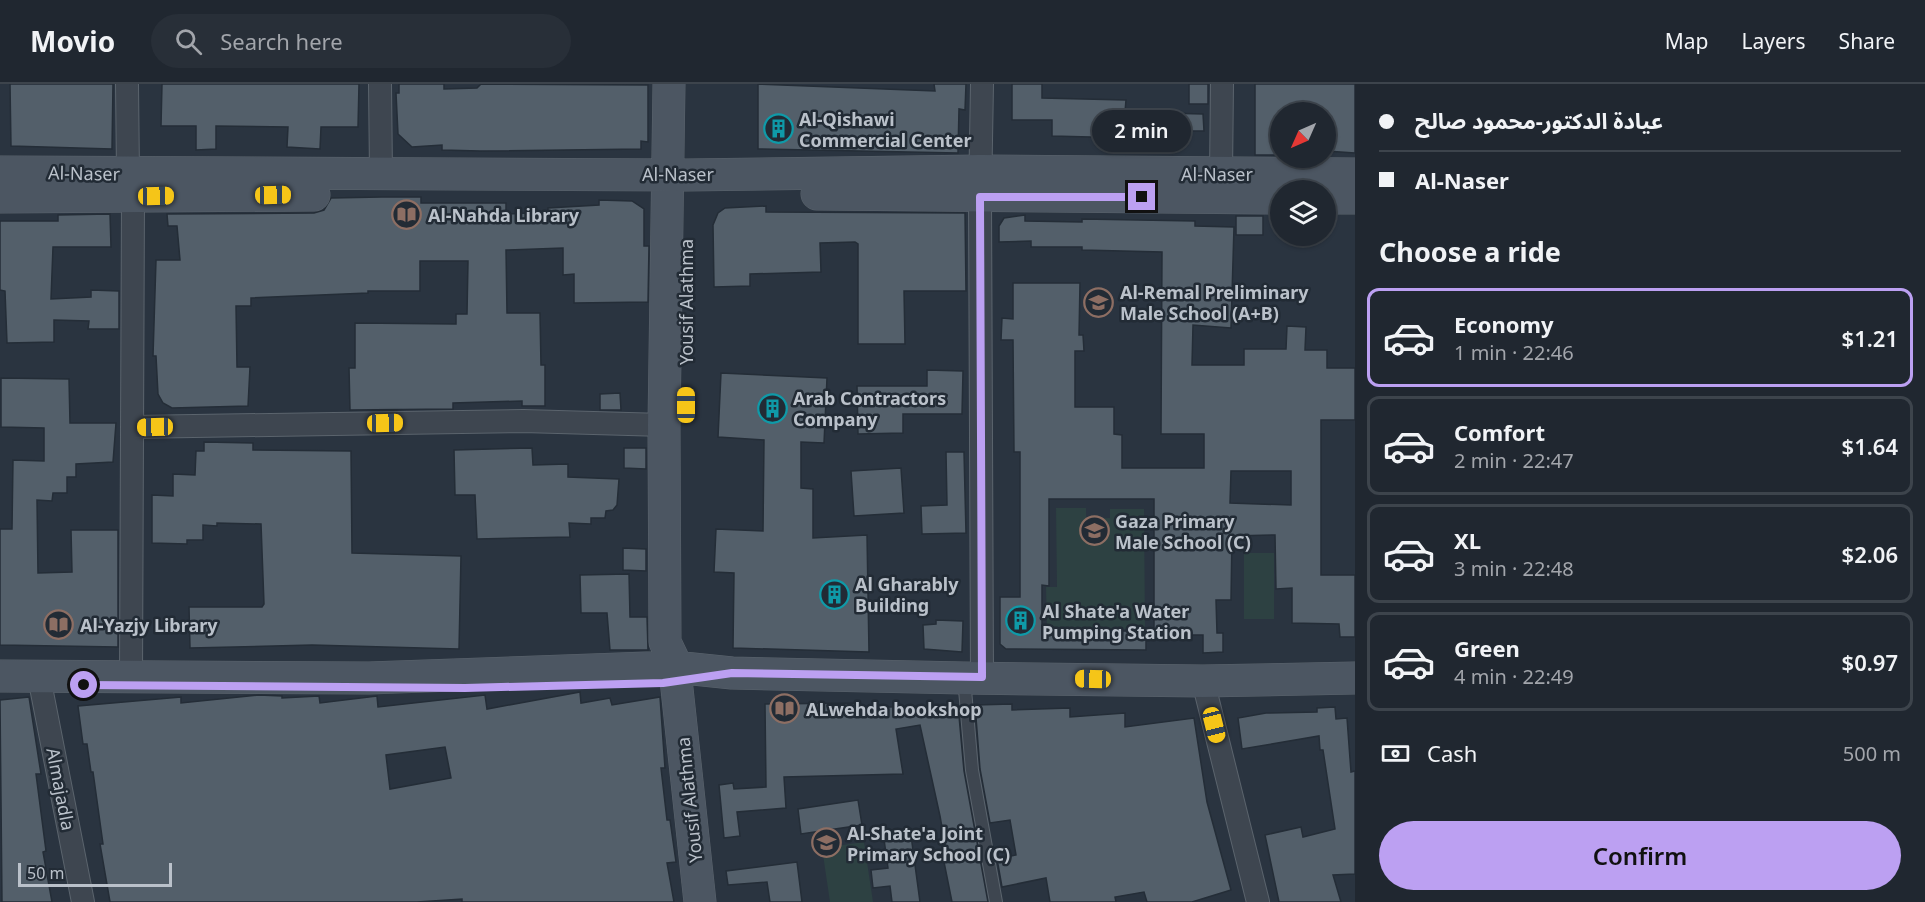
<!DOCTYPE html>
<meta charset="utf-8">
<style>
:root{--surface:#202730;--page:#282f38;--text:#f1f3f6;--muted:#a2a5ab;--line:#3d444c;--accent:#bca0f2}
body{margin:0;font-family:"Noto Sans","Noto Sans Arabic",sans-serif;background:var(--page);color:var(--text);height:100vh;display:flex;flex-direction:column;font-size:22px;white-space:nowrap}
*{box-sizing:border-box;margin:0}
p{font-size:20px;color:var(--muted)}
.icon{flex:none;width:33px;height:33px;fill:none;stroke:currentColor;stroke-width:2;stroke-linecap:round;stroke-linejoin:round}
.map{position:relative;flex:1;overflow:hidden}
.panel{display:flex;flex-direction:column;background:var(--surface);width:570px}
.panel>*{flex:none}
.banner{display:grid;align-content:center;height:132px;padding:0 24px;background:var(--surface)}
.needle{width:39px;rotate:225deg}
.fabs{position:absolute;left:1270px;top:18px;display:grid;gap:12px}
.fabs a{display:grid;place-items:center;width:66px;height:66px;border-radius:50%;background:var(--surface);box-shadow:0 2px 4px #0004,0 0 0 2px var(--line);font-size:30px}
.scale{position:absolute;left:18px;bottom:15px;width:154px;box-sizing:border-box;padding-left:6px;border:3px solid #bac1ca;border-top:0;font-size:16px;line-height:21px;white-space:nowrap;color:#bac1ca;-webkit-text-stroke:4px #222b35;paint-order:stroke}
.end{position:absolute;width:27px;height:27px;margin:-14px;border:8px solid #bca0f2;background:#111;box-shadow:0 0 0 3px #111}
.from{border-radius:50%}
.bubble{position:absolute;height:42px;border-radius:21px;background:var(--surface);box-shadow:0 2px 4px #0004,0 0 0 2px var(--line);font-size:20px;font-weight:600;line-height:42px;text-align:center}
.car{position:absolute;width:18px;height:36px;margin:-18px -9px;border-radius:8px;box-shadow:0 0 4px 2px #0007;background:linear-gradient(#f5c518 24%,#345 0 40%,#f5c518 0 76%,#345 0 86%,#f5c518 0)}
.banner b{display:flex;align-items:center;gap:21px;height:57px;font-size:22px}
.banner b+b{border-top:2px solid var(--line)}
.banner i{width:15px;height:15px;background:var(--text)}
ul{padding:0;list-style:none}
li{display:flex;align-items:center;gap:18px;height:99px;margin:0 12px 9px;padding:0 12px;border:3px solid var(--line);border-radius:12px}
li div{flex:1}
li b{display:block;font-size:22px}
li em{font-style:normal;font-weight:600}
li.on{border-color:var(--accent)}
li>.icon{width:54px;height:54px;stroke-width:1.5}
h2{padding:0 24px;font-size:27px;line-height:72px}
.pay{display:flex;align-items:center;gap:15px;height:66px;padding:0 24px;font-size:22px}
.pay p{margin-inline-start:auto}
.primary-button{display:flex;gap:12px;margin-top:auto;padding:12px 24px}
.primary-button a{flex:1;height:69px;border-radius:36px;background:var(--accent);color:#111;font-size:24px;font-weight:600;line-height:69px;text-align:center}
header{display:flex;align-items:center;gap:36px;box-sizing:border-box;height:84px;padding:0 30px;background:var(--surface);border-bottom:2px solid var(--line)}
header strong{font-size:28px}
nav{display:flex;gap:33px;margin-inline-start:auto;font-size:21px}
.search{width:420px;height:54px;background:var(--page);display:flex;align-items:center;gap:15px;box-sizing:border-box;padding:0 21px;border-radius:33px;color:var(--muted);font-size:22px}
main{display:flex;flex:1;min-height:0}
.map>svg:first-child{display:block}
</style>
<header>
<strong>Movio</strong>
<div class="search"><svg class="icon" aria-label="search" viewBox="0 0 24 24"><circle cx="10" cy="10" r="6"/><path d="M15 15l6 6"/></svg>Search here</div>
<nav><a>Map</a><a>Layers</a><a>Share</a></nav>
</header>
<main>
<div class="map">
<svg width="1355" height="818" viewBox="0 0 1355 818">
<rect width="100%" height="100%" fill="#2a3440"/>
<!-- green -->
<path fill="#2d4142" d="M1056 424H1086V435L1110 434V425H1144L1145 545H1047L1046 503H1057Z
M1244 469H1274V535H1244Z
M864 758 873 818H830L822 764Z"/>
<!-- building -->
<path fill="#535f6a" stroke="#242d37" stroke-width="1.5" fill-rule="evenodd" d="M10 0H113L112 65 11 62Z
M162 0H359L358 43H321L320 65 287 63 288 43 216 42V65L196 66V42H161Z
M399 0H444V5L477 4 481 0 648 1V58L641 57V65L480 67 442 66V61L412 63 398 50 396 9H399Z
M758 0 935 7 934 0H966L965 26 959 25 958 69 758 65Z
M1012 0H1042V14L1126 16 1125 28 1203 30 1204 47H1168V55L1052 52V36H1012Z
M1189 0H1208V20H1189Z
M1255 0H1355V69L1326 67V28H1281V71H1255Z
M382 113H421V119H506V130L548 128V124L599 121V116L632 117 644 125V162H649L648 218 574 219V190L563 191V164L506 166 507 229H540L541 281H545V322H522V317L453 319V325L350 326 349 284H355V239L456 240V230H467L468 177H420V207H368V209L251 214V222H236L237 283H250L248 322 172 324 163 319 158 310 156 272H153L156 176H180L177 142H168L167 130 314 129 324 126 331 114Z
M766 122V128L965 129 966 207H904L905 260H858V160L855 158 820 159 821 188 750 190V202L714 203 713 141 718 129 725 124Z
M110 130 111 163H53L51 215 91 213V206L119 207V245H88L89 237 54 236V258L7 259 5 207 0 206V137H58V131Z
M1025 131V137L1082 138V135L1195 137V142L1234 143 1231 244 1193 241 1192 281H1244V265H1286L1287 242 1306 243 1305 266H1327V284H1355V336H1321V491H1355V553H1340L1339 540 1292 539V504L1276 505 1275 451 1232 452 1231 516H1216L1217 549H1223V568L1203 569V551H1154V415H1049V502L1042 501V547H1146V566L1006 565 1000 560V513H1020V368H1014L1013 256H1001L1002 234 1013 235V199H1080L1079 251H1083L1084 267H1075V323H1114V350L1122 351V384H1204V350H1161L1162 168 1082 166V163H1031V157L999 158V142L1004 134ZM1231 387H1291V421L1230 419Z
M1236 132H1263V151H1236Z
M927 286 963 287 962 330H903V349L858 350 857 302H927Z
M721 289 827 294 824 359 801 358V404L813 405V454L867 451 869 568 733 564 734 489 714 488 716 445 763 447 764 356 718 353Z
M1 294 69 295 70 339H116L113 378 76 380V393H67V409H53L52 417 37 416 38 489 72 488 71 446H118V563L0 561V445H12L13 376 44 377V344L1 343Z
M620 309 621 326H600V310Z
M204 358 253 359V366L351 367 352 469 461 472 459 565 312 561 190 564 189 523H262L264 520 261 440 217 439V442L203 441V456H187V460L152 459V411L173 412V390L195 391 196 367H204Z
M532 364 533 381 568 380V393L619 395 617 421 613 426 606 427 605 434H591V440L569 439 570 453 477 455 475 411H455L454 366Z
M624 364H646V385L624 384Z
M946 368H964L966 449 922 450 921 422 947 421Z
M901 384 904 429 854 432 851 387Z
M623 464 646 465V487L623 486Z
M629 490 630 533H647L648 566H610L607 529H581L580 491Z
M936 536 963 537 962 568 924 565 923 541 936 540Z
M580 608 581 619 610 614 612 621 660 613 665 684H661L667 736H670L676 778 667 779 674 818H462V815L417 818H110L100 760H103L93 688H91L87 660H83L78 622 181 613V619L259 611 282 612V614L319 612 320 619 377 612 378 623 485 611 487 625ZM445 663 451 694 390 705 386 671Z
M29 613 41 690H36L46 767 43 768 52 818H2L0 616Z
M856 619V624L958 621 964 687 988 818H952L943 773 947 772 940 732 920 641 896 645 903 690 784 693 786 724 737 728 740 752 724 754 719 701 733 699 734 705 766 703 765 620Z
M1012 620V626L1070 624V633L1125 629V643L1194 634 1207 718 1231 806 1192 818H1147L1144 808 1115 813 1116 818H1050L1046 794 1002 803 997 775 1016 771 1010 736 990 739 980 685 975 621Z
M1335 623 1336 635 1347 634 1351 688 1355 687V790L1333 791 1341 818H1279L1265 751 1301 743 1303 753 1335 745 1323 666H1320L1319 652 1242 665 1238 634 1266 629 1317 628V624Z
M858 716 862 741 801 750 798 725Z
M910 744 920 818H892L890 802 873 804 871 786 888 784 883 748Z
M797 778 802 818H770L767 798 728 801 726 787Z"/>
<g fill="none" stroke-linecap="round" stroke-linejoin="round">
<defs>
<path id="lane" d="M964 594 972 686 996 818"/>
<path id="street" d="M127 0 128 89 133 113 131 592
M380 0 381 89
M982 0 980 113 982 593
M1221 90 1222 0
M132 343 523 337 664 341
M39 593 83 818
M1203 597 1258 818"/>
<path id="secondary" d="M669 0 664 341 665 558 674 577 700 818
M0 88 686 91 980 87 1355 90
M817 110 1281 114
M0 113 314 111
M1326 114H1355
M0 592 369 594 674 583 732 589 964 594 1203 597 1355 594"/>
</defs>
<!-- lane casing -->
<use href="#lane" stroke="#5b646d" stroke-width="14"/>
<!-- street casing -->
<use href="#street" stroke="#5b646d" stroke-width="24"/>
<!-- secondary casing -->
<use href="#secondary" stroke="#5b646d" stroke-width="33"/>
<!-- lane -->
<use href="#lane" stroke="#3e4650" stroke-width="12"/>
<!-- street -->
<use href="#street" stroke="#3e4650" stroke-width="22"/>
<!-- secondary -->
<use href="#secondary" stroke="#4c5662" stroke-width="32"/>
</g>
<g fill="none" stroke-linecap="round" stroke-linejoin="round">
<!-- route -->
<path stroke="#bca0f2" stroke-width="8" d="M84 601 465 604 663 599 732 589 982 593 980 113H1142"/>
</g>
<!-- icons -->
<defs>
<symbol id="building-ring" viewBox="-11 -11 22 22"><circle r="9.5" fill="#222b35" stroke="#0f9aa8" stroke-width="1.5"/><path d="M-4-6H4V6H1V3H-1V6H-4ZM-2.5-4.3h1.7v1.8h-1.7ZM.8-4.3h1.7v1.8H.8ZM-2.5-1h1.7V.8h-1.7ZM.8-1h1.7V.8H.8Z" fill="#0f9aa8"/></symbol>
<symbol id="library-ring" viewBox="-11 -11 22 22"><circle r="9.5" fill="#222b35" stroke="#8d6e63" stroke-width="1.5"/><path d="M-6-4Q-3-5.5-.7-3.5V5Q-3 3-6 4ZM6-4Q3-5.5 .7-3.5V5Q3 3 6 4Z" fill="#8d6e63"/></symbol>
<symbol id="school-ring" viewBox="-11 -11 22 22"><circle r="9.5" fill="#222b35" stroke="#8d6e63" stroke-width="1.5"/><path d="M0-5L7-2L0 1L-7-2ZM-4 1L0 2.5L4 1V4Q0 6-4 4Z" fill="#8d6e63"/></symbol>
</defs>
<g fill-rule="evenodd">
<use href="#building-ring" x="762" y="28" width="33" height="33"/>
<use href="#library-ring" x="390" y="114" width="33" height="33"/>
<use href="#school-ring" x="1082" y="202" width="33" height="33"/>
<use href="#building-ring" x="756" y="308" width="33" height="33"/>
<use href="#school-ring" x="1078" y="430" width="33" height="33"/>
<use href="#building-ring" x="818" y="494" width="33" height="33"/>
<use href="#building-ring" x="1004" y="520" width="33" height="33"/>
<use href="#library-ring" x="42" y="524" width="33" height="33"/>
<use href="#library-ring" x="768" y="608" width="33" height="33"/>
<use href="#school-ring" x="810" y="742" width="33" height="33"/>
</g>
<g text-anchor="middle" dominant-baseline="central" stroke-width="5" stroke-linejoin="round" paint-order="stroke">
<!-- poi labels -->
<g font-size="18" font-weight="bold" fill="#bac1ca" stroke="#222b35" text-anchor="start">
<text x="799" y="35">Al-Qishawi<tspan x="799" dy="21">Commercial Center</tspan></text>
<text x="428" y="131">Al-Nahda Library</text>
<text x="1120" y="208">Al-Remal Preliminary<tspan x="1120" dy="21">Male School (A+B)</tspan></text>
<text x="793" y="314">Arab Contractors<tspan x="793" dy="21">Company</tspan></text>
<text x="1115" y="437">Gaza Primary<tspan x="1115" dy="21">Male School (C)</tspan></text>
<text x="855" y="500">Al Gharably<tspan x="855" dy="21">Building</tspan></text>
<text x="1042" y="527">Al Shate'a Water<tspan x="1042" dy="21">Pumping Station</tspan></text>
<text x="80" y="541">Al-Yazjy Library</text>
<text x="806" y="625">ALwehda bookshop</text>
<text x="847" y="749">Al-Shate'a Joint<tspan x="847" dy="21">Primary School (C)</tspan></text>
</g>
<!-- street labels -->
<g font-size="18" fill="#bac1ca" stroke="#222b35">
<text transform="translate(84 89) rotate(1)">Al-Naser</text>
<text x="678" y="90">Al-Naser</text>
<text x="1217" y="90">Al-Naser</text>
<text transform="translate(686 218) rotate(-90)">Yousif Alathma</text>
<text transform="translate(61 705) rotate(79)">Almajadla</text>
<text transform="translate(689 716) rotate(-96)">Yousif Alathma</text>
</g>
</g>
</svg>
<div class="fabs">
<a><svg class="needle" viewBox="-14 -14 28 28"><path d="M0-13l5 13h-10z" fill="#e53935"/><path d="M0 13l5-13h-10z" fill="#a2a5ab"/></svg></a>
<a><svg class="icon" aria-label="layers" viewBox="0 0 24 24"><path d="M12 4l9 5-9 5-9-5zM3 14l9 5 9-5"/></svg></a>
</div>
<div class="scale">50 m</div>
<i class="end from" style="left:84px;top:601px"></i>
<i class="end" style="left:1142px;top:113px"></i>
<div class="bubble" style="left:1092px;top:26px;width:99px">2 min</div>
<i class="car" style="left:273px;top:111px;rotate:89deg"></i>
<i class="car" style="left:156px;top:112px;rotate:89deg"></i>
<i class="car" style="left:686px;top:321px;rotate:0deg"></i>
<i class="car" style="left:385px;top:339px;rotate:89deg"></i>
<i class="car" style="left:155px;top:343px;rotate:269deg"></i>
<i class="car" style="left:1093px;top:595px;rotate:271deg"></i>
<i class="car" style="left:1214px;top:641px;rotate:166deg"></i>
</div>
<section class="panel">
<div class="banner">
<b><i class="from"></i>عيادة الدكتور-محمود صالح</b>
<b><i></i>Al-Naser</b>
</div>
<h2>Choose a ride</h2>
<ul>
<li class="on"><svg class="icon" aria-label="car" viewBox="0 0 24 24"><path d="M5 17H2v-5l4-1 3-4h7l3 4 3 1v5h-3M9 17h6M6 11h13"/><circle cx="7" cy="17" r="2"/><circle cx="17" cy="17" r="2"/></svg><div><b>Economy</b><p>1 min · 22:46</p></div><em>$1.21</em></li>
<li><svg class="icon" aria-label="car" viewBox="0 0 24 24"><path d="M5 17H2v-5l4-1 3-4h7l3 4 3 1v5h-3M9 17h6M6 11h13"/><circle cx="7" cy="17" r="2"/><circle cx="17" cy="17" r="2"/></svg><div><b>Comfort</b><p>2 min · 22:47</p></div><em>$1.64</em></li>
<li><svg class="icon" aria-label="car" viewBox="0 0 24 24"><path d="M5 17H2v-5l4-1 3-4h7l3 4 3 1v5h-3M9 17h6M6 11h13"/><circle cx="7" cy="17" r="2"/><circle cx="17" cy="17" r="2"/></svg><div><b>XL</b><p>3 min · 22:48</p></div><em>$2.06</em></li>
<li><svg class="icon" aria-label="car" viewBox="0 0 24 24"><path d="M5 17H2v-5l4-1 3-4h7l3 4 3 1v5h-3M9 17h6M6 11h13"/><circle cx="7" cy="17" r="2"/><circle cx="17" cy="17" r="2"/></svg><div><b>Green</b><p>4 min · 22:49</p></div><em>$0.97</em></li>
</ul>
<div class="pay"><svg class="icon" aria-label="cash" viewBox="0 0 24 24"><path d="M3 7h18v10H3z"/><circle cx="12" cy="12" r="2"/></svg>Cash<p>500 m</p></div>
<div class="primary-button"><a>Confirm</a></div>
</section>
</main>
